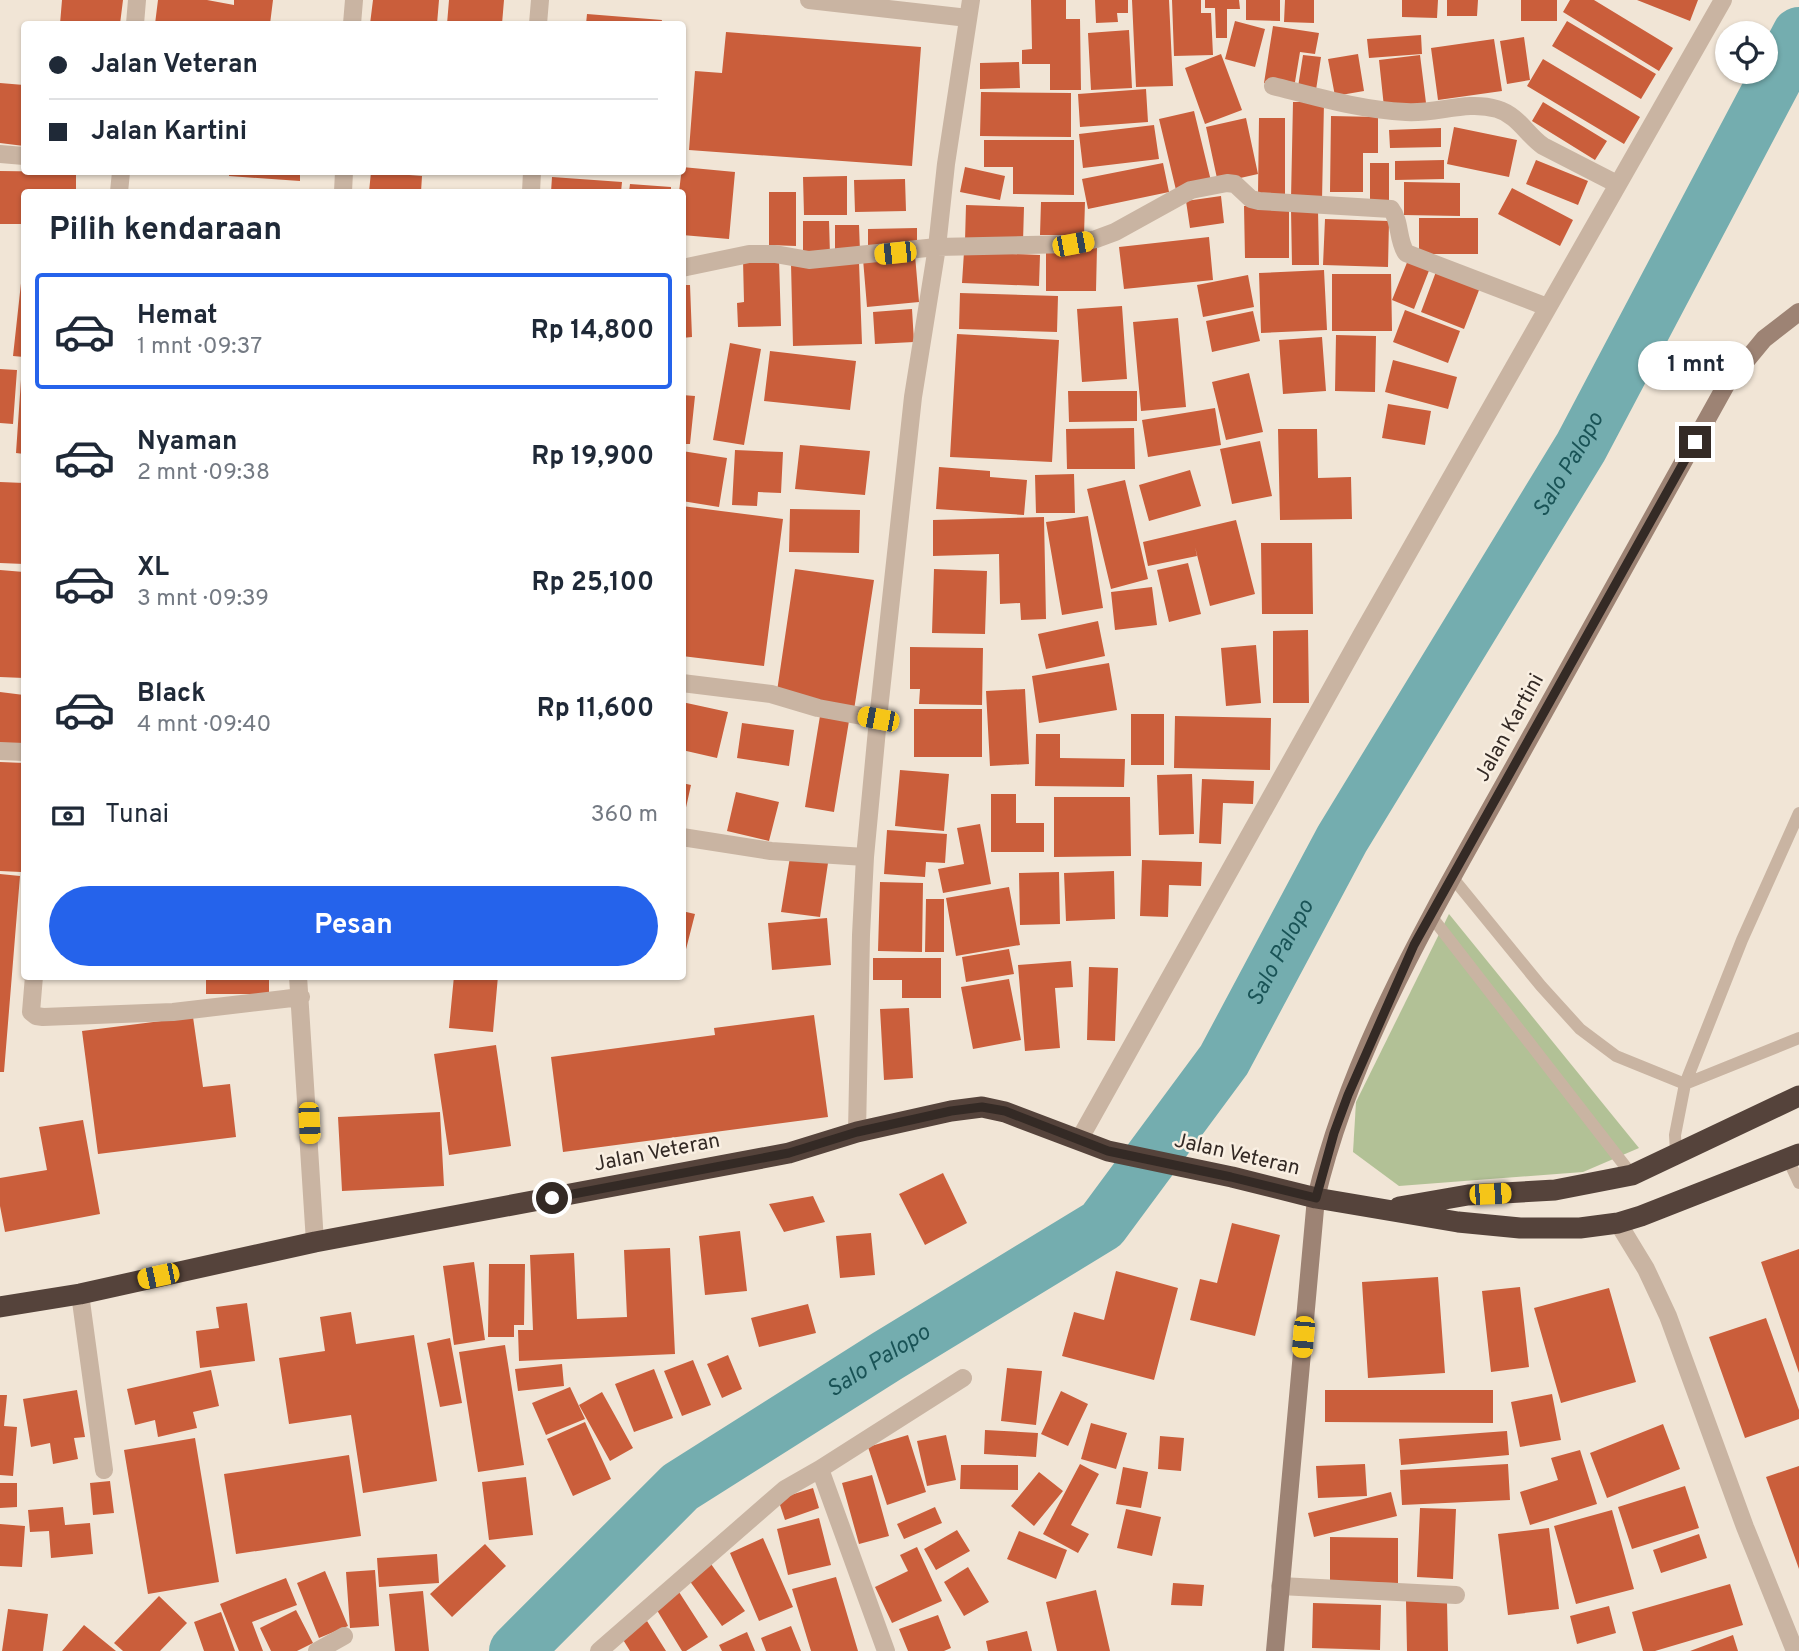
<!DOCTYPE html>
<html lang="id">
<meta charset="utf-8">
<style>
:root{--surface:#fff;--page:#f6f6f7;--text:#1f2937;--muted:#747a83;--line:#e0e1e3;--accent:#2563eb}
body{margin:0;font-family:Overpass,sans-serif;background:var(--page);color:var(--text);height:100vh;display:flex;flex-direction:column;font-size:26px;white-space:nowrap}
*{box-sizing:border-box;margin:0}
p{font-size:23px;color:var(--muted)}
.icon{flex:none;width:38px;height:38px;fill:none;stroke:currentColor;stroke-width:2;stroke-linecap:round;stroke-linejoin:round}
.map{position:relative;flex:1;overflow:hidden}
.details{position:absolute;left:21px;top:189px;width:665px;height:791px;display:flex;flex-direction:column;background:var(--surface);border-radius:7px;box-shadow:0 2px 5px #0004}
.details>*{flex:none}
.banner{position:absolute;left:21px;top:21px;width:665px;height:154px;border-radius:7px;box-shadow:0 2px 5px #0004;display:grid;align-content:center;height:154px;padding:0 28px;background:var(--surface)}
.fabs{position:absolute;left:1715px;top:21px;display:grid;gap:14px}
.fabs a{display:grid;place-items:center;width:63px;height:63px;border-radius:50%;background:var(--surface);box-shadow:0 2px 5px #0004;font-size:35px}
.end{position:absolute;width:32px;height:32px;margin:-16px;border:9px solid #342a25;background:#fff;box-shadow:0 0 0 4px #fff}
.from{border-radius:50%}
.bubble{position:absolute;height:49px;border-radius:24px;background:var(--surface);box-shadow:0 2px 5px #0004;font-size:23px;font-weight:700;line-height:49px;text-align:center}
.car{position:absolute;width:21px;height:42px;margin:-21px -10px;border-radius:9px;box-shadow:0 0 5px 2px #0007;background:linear-gradient(#f5c518 24%,#345 0 40%,#f5c518 0 76%,#345 0 86%,#f5c518 0)}
.banner b{display:flex;align-items:center;gap:24px;height:66px;font-size:26px}
.banner b+b{border-top:2px solid var(--line)}
.banner i{width:18px;height:18px;background:var(--text)}
ul{padding:0;list-style:none}
li{display:flex;align-items:center;gap:21px;height:116px;margin:0 14px 10px;padding:0 14px;border:4px solid transparent;border-radius:7px}
li div{flex:1}
li b{display:block;font-size:26px}
li em{font-style:normal;font-weight:700}
li.current{border-color:var(--accent)}
li>.icon{width:63px;height:63px;stroke-width:1.5}
h2{padding:0 28px;font-size:32px;line-height:84px}
.pay{display:flex;align-items:center;gap:18px;height:77px;padding:0 28px;font-size:26px}
.pay p{margin-inline-start:auto}
.button{display:flex;gap:14px;margin-top:auto;padding:14px 28px}
.button a{flex:1;height:80px;border-radius:42px;background:var(--accent);color:#fff;font-size:28px;font-weight:700;line-height:80px;text-align:center}
.map>svg:first-child{display:block}
</style>
<div class="map">
<svg width="1799" height="1651" viewBox="0 0 1799 1651">
<rect width="100%" height="100%" fill="#f1e5d6"/>
<!-- green -->
<path fill="#b2c196" d="M1449 914 1639 1148 1583 1172 1399 1186 1353 1152 1356 1102Z"/>
<g fill="none" stroke-linecap="round" stroke-linejoin="round">
<!-- river -->
<path stroke="#74adaf" stroke-width="54" id="s1" d="M516 1651 680 1487 887 1356 1102 1225 1224 1060 1342 839 1581 447 1799 34"/>
</g>
<!-- building -->
<path fill="#ca5e3b" d="M62 0H123L120 24H60Z
M158 0H207L234 5V0H273L270 24H155Z
M373 0H439L437 24H370Z
M449 0H504L502 24H447Z
M1031 0H1066V19H1080L1081 90H1050V64H1022V50L1032 49Z
M1095 0H1128V13H1117L1118 22 1096 23Z
M1132 0H1169L1173 86 1136 87Z
M1172 0H1201V13H1211L1213 55 1174 56Z
M1205 0H1239L1240 9H1227V38H1216L1215 8H1205Z
M1246 0H1280V21L1246 20Z
M1285 0H1314V23L1284 22Z
M1402 0H1438L1437 18 1402 17Z
M1447 0H1478L1477 16H1447Z
M1521 0H1557V21H1521Z
M1570 0H1594L1673 48 1659 71 1563 12Z
M1637 0H1698L1690 21Z
M587 14 662 20 661 24H586Z
M1235 21 1265 29 1255 67 1225 59Z
M1567 21 1656 74 1641 99 1552 46Z
M1273 26 1319 33 1315 54 1300 52 1294 88 1264 83Z
M1129 30 1132 88 1091 90 1088 33Z
M726 32 921 47 912 166 689 150 695 71 722 73Z
M1421 35 1422 54 1369 58 1367 39Z
M1524 37 1530 80 1507 84 1500 41Z
M1494 39 1502 91 1438 100 1431 48Z
M1221 54 1242 110 1205 124 1185 68Z
M1358 54 1364 91 1335 96 1328 59Z
M1303 55 1321 57 1316 90 1298 87Z
M1420 55 1426 103 1384 107 1379 60Z
M1543 59 1640 117 1624 144 1527 86Z
M1019 62 1020 88 980 89V63Z
M0 83 24 85V146L0 143Z
M1146 89 1148 122 1080 127 1078 94Z
M981 92 1071 93V137L980 136Z
M1293 102H1324L1322 200 1291 199Z
M1543 102 1607 141 1595 160 1532 121Z
M1194 111 1211 181 1176 190 1159 119Z
M1331 116 1378 117V153H1363V192H1330Z
M1246 118 1258 174 1218 183 1206 127Z
M1259 118H1285V194H1258Z
M1154 125 1159 159 1083 168 1079 134Z
M1454 127 1517 140 1509 177 1447 164Z
M1441 128V147L1390 148 1389 130Z
M984 140H1074V195L1013 194V167H984Z
M1444 160V179L1395 180V161Z
M1536 160 1588 181 1578 205 1526 184Z
M1163 163 1169 192 1088 209 1082 179Z
M1370 163H1389V203H1370Z
M682 167 735 172 729 239 682 235V192H679Z
M965 167 1005 176 1000 200 960 192Z
M0 171 76 172V192H24V224H0Z
M229 172H300V181L229 176Z
M371 172 422 176 421 192H369Z
M847 176V215H804L803 177Z
M552 177 622 182 621 192H551Z
M905 179 906 211 855 212 854 180Z
M1404 182 1460 183V216L1404 215Z
M630 184 671 187V192H629Z
M1512 188 1573 220 1560 246 1498 214Z
M769 192H796V246L769 245Z
M1221 196 1224 223 1190 228 1186 201Z
M1041 202H1085L1084 235H1040Z
M966 205 1024 207 1023 242 965 241Z
M1244 206H1289V258H1245Z
M1291 209H1318L1319 265H1292Z
M1419 218H1478V254H1419Z
M1325 219 1389 221 1388 267 1323 265Z
M803 221H829L830 255H803Z
M835 225H859L860 252H835Z
M917 228V248L868 249V229Z
M1209 237 1213 280 1124 289 1119 247Z
M1046 246 1097 247 1096 291H1046Z
M964 252 1040 255 1039 286 962 283Z
M915 255 919 302 867 307 863 259Z
M779 259 781 326 738 327 737 303 744 302 743 260Z
M1408 260 1430 268 1414 309 1392 300Z
M859 262 862 344 793 346 791 264Z
M23 265H24V357L13 356Z
M1437 269 1481 285 1464 329 1421 312Z
M1324 270 1327 330 1261 333 1259 273Z
M1332 274H1391L1392 331H1332Z
M1248 275 1254 307 1203 317 1197 285Z
M682 285H690L692 337 682 338Z
M960 293 1058 296 1057 332 959 329Z
M1122 306 1127 379 1082 382 1077 309Z
M912 309 914 342 875 344 873 312Z
M1405 310 1460 331 1448 363 1393 342Z
M1253 311 1260 341 1212 352 1206 321Z
M1178 318 1186 407 1141 411 1133 322Z
M957 334 1059 340 1052 462 950 457Z
M1336 335 1376 336 1375 392 1335 391Z
M1322 337 1326 391 1283 394 1279 340Z
M730 343 761 349 744 445 713 440Z
M770 351 856 361 850 410 764 401Z
M1393 360 1457 377 1448 409 1385 392Z
M22 365H24V454L16 453Z
M0 369 17 370 13 424 0 423Z
M1249 373 1263 432 1226 440 1212 382Z
M1068 391H1137V421L1069 422Z
M682 395 695 396 690 444H682Z
M1388 404 1431 411 1425 445 1382 438Z
M1215 408 1221 445 1148 457 1142 420Z
M1134 428 1135 469H1067L1066 429Z
M1278 429H1317L1318 478 1351 477 1352 519 1280 520Z
M1260 441 1272 496 1232 504 1220 449Z
M800 445 870 451 865 495 795 489Z
M735 450 783 452 781 493 758 492 757 506 732 505Z
M682 451 727 458 719 507 682 501Z
M939 467 990 471V477L1027 480 1024 515 936 509Z
M1190 470 1201 506 1149 521 1139 485Z
M1074 474 1075 513H1036L1035 475Z
M1125 480 1148 579 1111 589 1087 489Z
M0 482 24 483V564L0 563Z
M682 506 783 519 764 666 682 656Z
M790 509 860 510 859 553 789 552Z
M1088 516 1103 608 1062 615 1046 522Z
M1044 517 1046 619 1021 620 1020 603 1000 604 999 554 933 556V520Z
M1236 520 1255 594 1210 606 1195 547 1197 556 1148 566 1143 542Z
M1261 543H1312L1313 614H1262Z
M1188 563 1201 614 1169 622 1157 570Z
M795 569 874 580 854 710 776 698Z
M934 569 987 571 985 634 932 633Z
M0 570 24 572V678L0 677Z
M1152 587 1157 625 1115 630 1111 592Z
M1098 621 1105 656 1046 669 1038 634Z
M1308 630 1309 703H1273V631Z
M1256 645 1261 703 1226 706 1221 648Z
M910 647 983 648 982 705 919 704 920 689H910Z
M1109 663 1117 710 1039 723 1032 676Z
M1025 689 1029 764 990 766 986 691Z
M0 692 24 695 23 747 0 745Z
M682 702 728 712 717 758 682 750Z
M914 709H982V757H914Z
M1131 714H1164V765H1131Z
M820 716 849 721 834 812 805 807Z
M1175 716 1271 718 1270 770 1174 768Z
M742 723 794 730 789 766 737 758Z
M1036 734H1060V758L1125 759 1124 787 1035 786Z
M0 762 24 763 21 872 0 871Z
M900 770 949 774 944 831 895 826Z
M1192 774 1194 834 1159 835 1157 775Z
M1202 779 1254 781 1253 804 1223 803 1221 844 1199 843Z
M682 783 691 785 685 812H682Z
M736 792 779 802 769 841 727 831Z
M991 794H1016V823H1044V852H991Z
M1054 797H1130L1131 856 1054 857Z
M980 824 991 884 943 893 938 869 964 864 957 828Z
M887 830 947 834 945 863 926 862 925 877 884 874Z
M790 857 828 863 820 917 781 912Z
M1142 860 1202 862 1201 886 1169 885 1168 917 1140 916Z
M1114 871 1115 919 1066 921 1064 873Z
M1059 872 1060 924 1020 925 1019 873Z
M0 874 20 876 4 1072H0Z
M880 882 923 883 922 952 878 951Z
M1009 887 1020 945 956 956 946 898Z
M926 899H944V952H925Z
M682 911 695 914 683 961H682Z
M827 918 831 965 772 970 768 923Z
M1009 949 1014 974 966 982 962 957Z
M873 958H941V998H902V980H873Z
M1071 961 1073 987 1055 988 1060 1048 1025 1051 1018 965Z
M1089 967 1118 968 1115 1041 1087 1040Z
M206 976H269V994H206Z
M454 976H498L493 1032 449 1028Z
M1009 979 1021 1040 973 1049 961 987Z
M909 1008 913 1078 884 1080 880 1009Z
M814 1015 828 1117 563 1152 551 1057 715 1035 714 1028Z
M193 1017 203 1087 230 1084 236 1137 98 1154 82 1031Z
M496 1045 511 1146 449 1155 434 1054Z
M440 1112 444 1186 342 1191 338 1117Z
M83 1120 100 1214 5 1232 0 1206V1178L47 1170 39 1127Z
M943 1173 967 1223 925 1245 899 1194Z
M813 1196 825 1222 784 1232 769 1204Z
M1232 1223 1280 1235 1255 1336 1190 1320 1200 1279 1217 1283Z
M740 1231 747 1291 705 1295 699 1236Z
M871 1233 875 1275 840 1278 836 1236Z
M670 1248 675 1354 519 1361 518 1330H533L530 1255 574 1253 577 1319 627 1317 624 1250Z
M1799 1249V1373L1761 1262Z
M474 1262 485 1340 454 1345 443 1266Z
M489 1264H525L524 1325H514V1337H488Z
M1116 1271 1178 1288 1154 1380 1062 1356 1074 1312 1104 1320Z
M1438 1277 1445 1373 1368 1378 1362 1282Z
M1520 1287 1529 1367 1491 1372 1482 1291Z
M1609 1288 1636 1382 1561 1403 1534 1308Z
M247 1303 255 1361 200 1368 196 1331 219 1328 216 1307Z
M808 1304 816 1333 759 1347 751 1318Z
M351 1312 356 1344 414 1335 437 1481 363 1493 351 1415 289 1424 279 1358 325 1351 320 1317Z
M1766 1318 1799 1410V1419L1745 1438 1709 1337Z
M450 1338 462 1403 440 1407 427 1343Z
M505 1345 524 1465 478 1472 459 1352Z
M728 1355 742 1389 722 1398 707 1364Z
M693 1360 711 1405 682 1416 664 1371Z
M562 1364 564 1386 518 1391 515 1369Z
M1007 1368 1042 1371 1036 1425 1001 1421Z
M654 1369 673 1418 634 1432 615 1384Z
M211 1370 219 1406 193 1412 197 1428 158 1437 155 1420 135 1425 127 1389Z
M570 1387 585 1419 546 1435 532 1403Z
M77 1390 85 1437 74 1438 78 1459 53 1464 50 1443 31 1447 23 1399Z
M1325 1390H1493V1423L1325 1422Z
M1061 1391 1088 1404 1068 1446 1041 1434Z
M602 1392 633 1448 610 1461 579 1405Z
M1552 1394 1561 1440 1520 1447 1511 1402Z
M0 1395H7L4 1426 17 1427 13 1476 0 1475Z
M585 1422 611 1479 573 1496 547 1439Z
M1091 1423 1127 1433 1116 1469 1081 1459Z
M1663 1424 1680 1469 1607 1498 1590 1453Z
M985 1430 1038 1433 1036 1457 984 1454Z
M1507 1431 1509 1455 1401 1465 1399 1439Z
M908 1435 926 1492 887 1505 868 1447Z
M946 1435 956 1480 927 1486 917 1441Z
M1160 1436 1184 1438 1181 1471 1158 1469Z
M195 1438 219 1582 148 1594 124 1450Z
M1580 1450 1597 1504 1530 1525 1520 1492 1558 1480 1551 1458Z
M349 1455 361 1536 236 1554 224 1474Z
M1080 1464 1099 1474 1071 1525 1089 1534 1078 1553 1043 1534Z
M1365 1464 1367 1496 1318 1498 1316 1466Z
M1508 1464 1510 1500 1402 1505 1400 1470Z
M961 1465H1018V1490L960 1489Z
M1799 1466V1569L1766 1477Z
M1123 1467 1148 1472 1141 1508 1116 1504Z
M1039 1472 1063 1491 1034 1526 1011 1506Z
M872 1475 889 1536 859 1544 842 1483Z
M526 1477 533 1535 489 1540 482 1482Z
M110 1481 114 1513 93 1515 90 1483Z
M0 1483H17V1507L0 1508Z
M1685 1486 1699 1528 1632 1549 1618 1507Z
M813 1488 819 1508 785 1520 778 1499Z
M1391 1492 1397 1516 1314 1537 1308 1513Z
M63 1507 65 1525 90 1523 93 1554 51 1558 49 1531 30 1532 28 1510Z
M935 1507 942 1523 904 1539 897 1524Z
M1420 1508 1456 1509 1453 1579 1417 1577Z
M1126 1509 1161 1517 1152 1556 1117 1548Z
M1612 1510 1634 1589 1576 1604 1554 1526Z
M819 1518 831 1565 788 1575 777 1529Z
M0 1524 25 1526 22 1567 0 1566Z
M1549 1528 1559 1609 1508 1615 1498 1534Z
M957 1530 970 1551 936 1570 924 1549Z
M1019 1531 1067 1550 1056 1579 1007 1559Z
M1699 1534 1707 1558 1661 1573 1653 1550Z
M1330 1537 1398 1538V1583L1330 1582Z
M763 1538 793 1607 759 1621 730 1553Z
M485 1544 506 1566 452 1617 430 1594Z
M917 1547 942 1601 892 1623 875 1587 908 1571 900 1555Z
M437 1554 439 1583 379 1587 377 1558Z
M711 1564 745 1611 722 1626 689 1580Z
M968 1567 989 1602 964 1616 944 1582Z
M375 1570 379 1626 350 1628 346 1572Z
M325 1571 348 1626 319 1638 297 1583Z
M836 1577 858 1651H811L792 1589Z
M286 1578 297 1605 252 1622 263 1651H239L220 1604Z
M1173 1583 1204 1585 1202 1606 1171 1605Z
M1730 1584 1743 1625 1655 1651H1643L1632 1612Z
M1096 1590 1110 1651H1057L1046 1602Z
M423 1591 429 1651H395L389 1594Z
M679 1592 708 1637 686 1651H682L655 1607Z
M159 1596 187 1623 160 1651H123L114 1643Z
M1406 1601H1447L1448 1651H1407Z
M1313 1603 1381 1605 1380 1650 1312 1648Z
M1609 1606 1616 1633 1577 1644 1570 1616Z
M8 1609 48 1614 43 1651H2Z
M296 1610 313 1643 297 1651H271L260 1628Z
M221 1612 235 1651H204L194 1622Z
M938 1615 951 1648 944 1651H908L899 1629Z
M647 1621 666 1651H630L622 1638Z
M84 1625 116 1651H62Z
M791 1626 801 1651H766L761 1638Z
M1027 1631 1032 1651H988L986 1641Z
M747 1632 755 1651H722L719 1645Z
M1733 1635 1738 1651H1690Z"/>
<g fill="none" stroke-linecap="round" stroke-linejoin="round">
<!-- lane -->
<path stroke="#c9b4a2" stroke-width="12" d="M1799 813 1742 940 1685 1084 1799 1038
M1452 877 1541 986 1580 1029 1616 1056 1685 1084 1675 1135 1676 1152
M1431 916 1632 1175
M1788 1159 1799 1183"/>
<!-- street -->
<path stroke="#c9b4a2" stroke-width="18" d="M809 0 968 18
M135 24 137 0
M352 24 354 0
M538 24 540 0
M1273 86C1317 97 1361 110 1406 112 1437 114 1467 100 1497 109 1518 115 1527 135 1543 146L1617 184
M0 154 24 156
M119 192 121 172
M343 192 344 172
M531 192 532 172
M682 268 749 254H775L809 260 937 247 1073 244 1096 239 1115 232 1191 190 1227 183 1235 184 1251 199 1259 201 1391 209C1401 222 1397 239 1406 253L1547 307
M682 683 771 694 818 708 878 719
M0 751 24 752
M682 837 771 851 865 857
M34 976 31 1012 36 1016 43 1017 173 1012 301 997
M298 976 315 1242
M857 1132 861 935 865 857 878 719 913 397 937 247 946 164 971 0
M1079 1140 1362 634 1723 0
M1618 1223 1646 1269 1668 1316 1745 1527 1795 1651
M80 1294 104 1470
M820 1469 963 1378
M1280 1586 1456 1595
M317 1651 344 1636
M599 1651 785 1489 820 1469 886 1651"/>
<!-- secondary -->
<path stroke="#9d8374" stroke-width="18" d="M1275 1651 1316 1198C1351 1049 1433 912 1507 779 1580 648 1653 517 1726 385L1764 339 1799 312"/>
<!-- highway -->
<path stroke="#55433b" stroke-width="21" d="M1399 1207 1468 1195 1555 1190 1632 1175 1799 1096
M0 1307 80 1294 315 1242 789 1153 857 1132 951 1111 982 1107 1005 1112 1108 1151 1232 1177 1316 1198 1458 1222 1520 1228H1580L1618 1223 1641 1216 1799 1154"/>
</g>
<g fill="none" stroke-linecap="round" stroke-linejoin="round">
<!-- route -->
<path stroke="#342a25" stroke-width="9" d="M552 1198 789 1153 857 1132 951 1111 982 1107 1005 1111 1108 1151 1231 1177 1316 1198 1334 1133 1348 1095 1414 945 1695 442"/>
</g>
<g text-anchor="middle" dominant-baseline="central" stroke-width="5" stroke-linejoin="round" paint-order="stroke">
<!-- street labels -->
<g font-size="21" fill="#342a25" stroke="#f9efe2">
<text transform="translate(1510 728) rotate(-61)">Jalan Kartini</text>
<text transform="translate(657 1153) rotate(-11)">Jalan Veteran</text>
<text transform="translate(1237 1155) rotate(13)">Jalan Veteran</text>
</g>
<!-- water labels -->
<g font-size="23" font-style="italic" fill="#195356" stroke="#f9efe2">
<text stroke="none"><textPath href="#s1" startOffset="1622">Salo Palopo</textPath></text>
<text stroke="none"><textPath href="#s1" startOffset="1055">Salo Palopo</textPath></text>
<text stroke="none"><textPath href="#s1" startOffset="467">Salo Palopo</textPath></text>
</g>
</g>
</svg>
<div class="fabs">
<a><svg class="icon" aria-label="locate" viewBox="0 0 24 24"><circle cx="12" cy="12" r="6"/><path d="M12 2v4M12 18v4M2 12h4M18 12h4"/></svg></a>
</div>
<i class="end from" style="left:552px;top:1198px"></i>
<i class="end" style="left:1695px;top:442px"></i>
<div class="bubble" style="left:1638px;top:341px;width:116px">1 mnt</div>
<i class="car" style="left:1073px;top:244px;rotate:79deg"></i>
<i class="car" style="left:895px;top:253px;rotate:264deg"></i>
<i class="car" style="left:878px;top:719px;rotate:281deg"></i>
<i class="car" style="left:309px;top:1123px;rotate:177deg"></i>
<i class="car" style="left:1490px;top:1194px;rotate:87deg"></i>
<i class="car" style="left:158px;top:1276px;rotate:258deg"></i>
<i class="car" style="left:1303px;top:1337px;rotate:185deg"></i>
<div class="banner">
<b><i class="from"></i>Jalan Veteran</b>
<b><i></i>Jalan Kartini</b>
</div>
<section class="details">
<h2>Pilih kendaraan</h2>
<ul>
<li class="current"><svg class="icon" aria-label="car" viewBox="0 0 24 24"><path d="M5 17H2v-5l4-1 3-4h7l3 4 3 1v5h-3M9 17h6M6 11h13"/><circle cx="7" cy="17" r="2"/><circle cx="17" cy="17" r="2"/></svg><div><b>Hemat</b><p>1 mnt · 09:37</p></div><em>Rp 14,800</em></li>
<li><svg class="icon" aria-label="car" viewBox="0 0 24 24"><path d="M5 17H2v-5l4-1 3-4h7l3 4 3 1v5h-3M9 17h6M6 11h13"/><circle cx="7" cy="17" r="2"/><circle cx="17" cy="17" r="2"/></svg><div><b>Nyaman</b><p>2 mnt · 09:38</p></div><em>Rp 19,900</em></li>
<li><svg class="icon" aria-label="car" viewBox="0 0 24 24"><path d="M5 17H2v-5l4-1 3-4h7l3 4 3 1v5h-3M9 17h6M6 11h13"/><circle cx="7" cy="17" r="2"/><circle cx="17" cy="17" r="2"/></svg><div><b>XL</b><p>3 mnt · 09:39</p></div><em>Rp 25,100</em></li>
<li><svg class="icon" aria-label="car" viewBox="0 0 24 24"><path d="M5 17H2v-5l4-1 3-4h7l3 4 3 1v5h-3M9 17h6M6 11h13"/><circle cx="7" cy="17" r="2"/><circle cx="17" cy="17" r="2"/></svg><div><b>Black</b><p>4 mnt · 09:40</p></div><em>Rp 11,600</em></li>
</ul>
<div class="pay"><svg class="icon" aria-label="cash" viewBox="0 0 24 24"><path d="M3 7h18v10H3z"/><circle cx="12" cy="12" r="2"/></svg>Tunai<p>360 m</p></div>
<div class="button"><a>Pesan</a></div>
</section>
</div>
